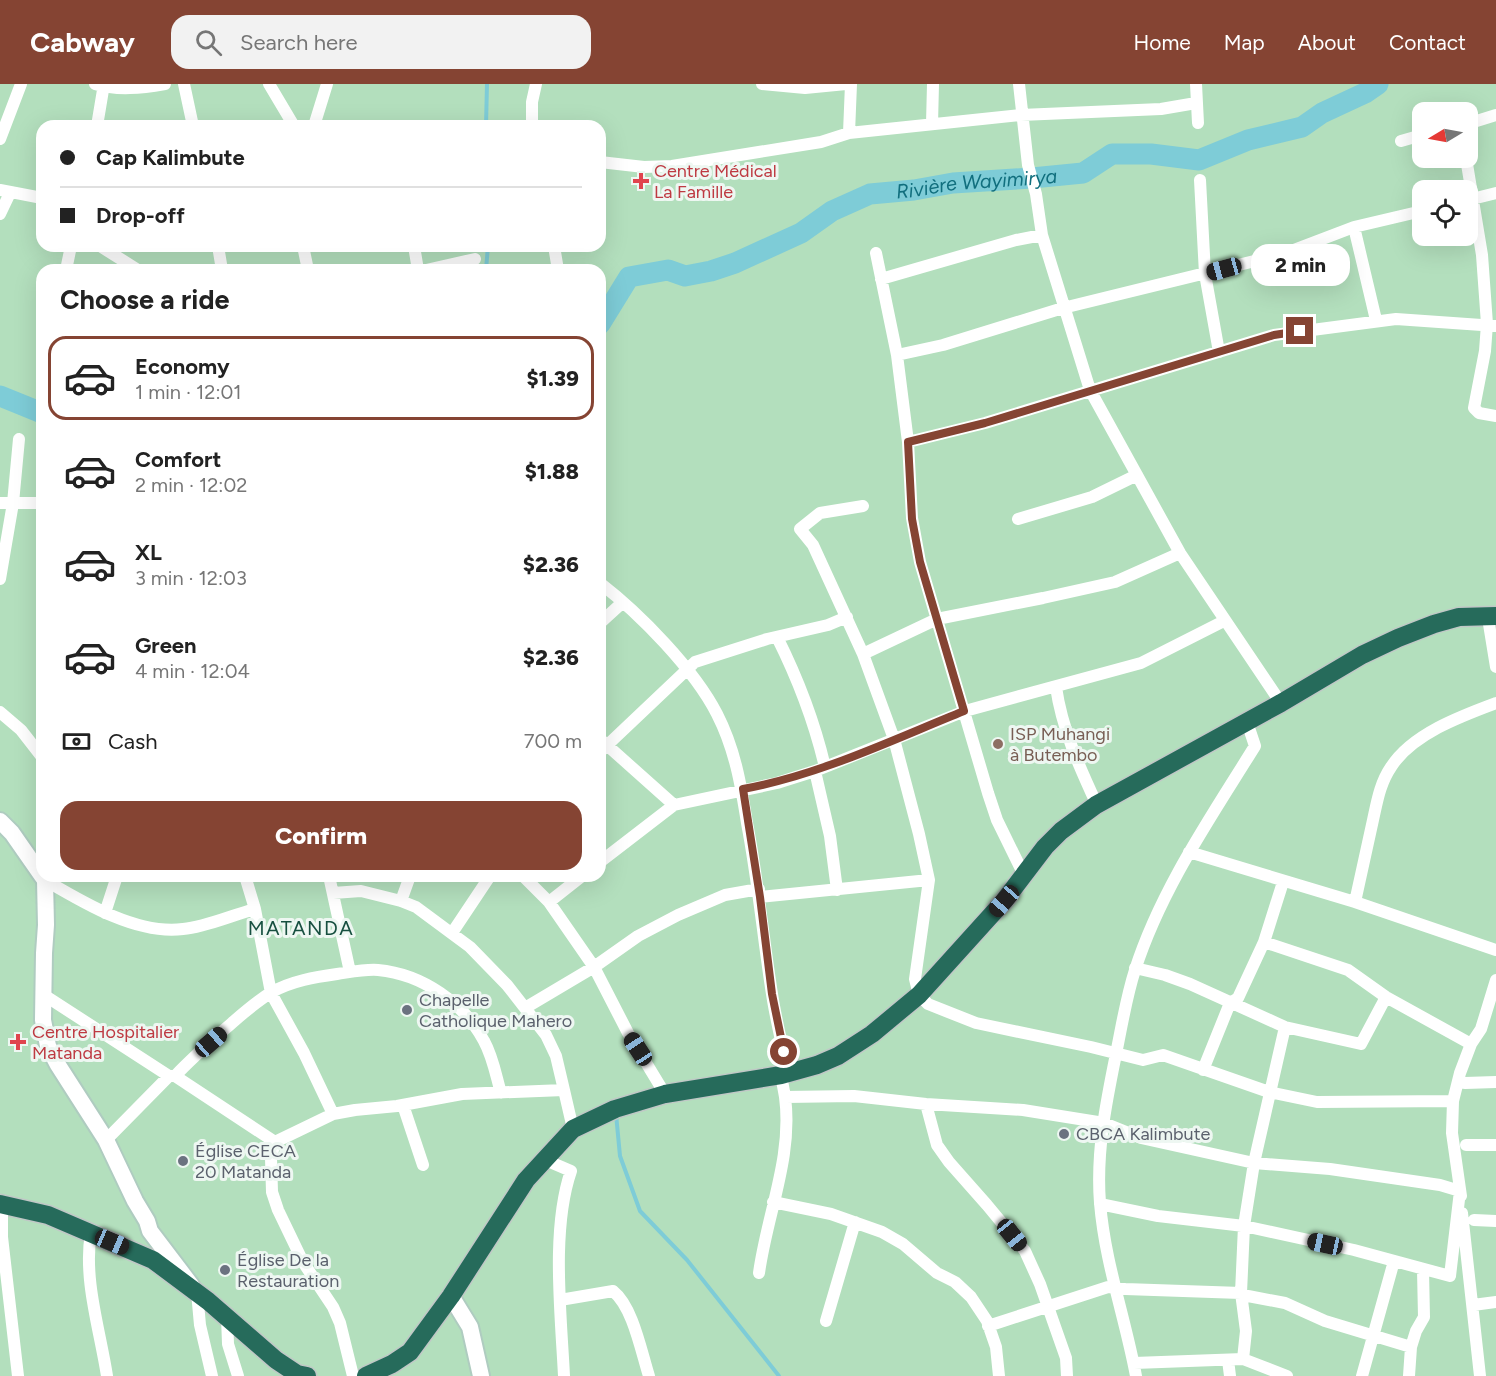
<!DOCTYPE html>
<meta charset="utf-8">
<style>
:root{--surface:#fff;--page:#f2f2f2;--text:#222;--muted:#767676;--line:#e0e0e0;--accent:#854433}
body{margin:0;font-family:Figtree,sans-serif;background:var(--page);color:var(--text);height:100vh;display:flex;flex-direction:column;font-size:22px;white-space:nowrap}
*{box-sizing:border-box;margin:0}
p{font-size:20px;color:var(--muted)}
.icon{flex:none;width:33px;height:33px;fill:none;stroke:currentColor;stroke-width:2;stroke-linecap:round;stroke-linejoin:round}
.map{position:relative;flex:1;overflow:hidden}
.details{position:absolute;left:36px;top:180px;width:570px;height:618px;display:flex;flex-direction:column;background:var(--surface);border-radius:18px;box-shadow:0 6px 24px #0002}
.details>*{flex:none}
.guide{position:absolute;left:36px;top:36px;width:570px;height:132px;border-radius:18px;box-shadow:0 6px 24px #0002;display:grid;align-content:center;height:132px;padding:0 24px;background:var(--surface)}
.needle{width:39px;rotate:260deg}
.tools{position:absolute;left:1412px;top:18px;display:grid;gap:12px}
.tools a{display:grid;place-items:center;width:66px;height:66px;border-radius:12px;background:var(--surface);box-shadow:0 6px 24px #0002;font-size:30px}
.end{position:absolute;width:27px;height:27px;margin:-14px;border:8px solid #854433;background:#fff;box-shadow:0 0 0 3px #fff}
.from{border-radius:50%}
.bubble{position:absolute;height:42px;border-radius:18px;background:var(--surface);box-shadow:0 6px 24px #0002;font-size:20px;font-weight:800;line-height:42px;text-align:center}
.car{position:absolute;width:18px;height:36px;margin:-18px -9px;border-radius:8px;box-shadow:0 0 4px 2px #0007;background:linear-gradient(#222 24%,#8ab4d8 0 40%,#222 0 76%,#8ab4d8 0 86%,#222 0)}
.guide b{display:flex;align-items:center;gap:21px;height:57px;font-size:22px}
.guide b+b{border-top:2px solid var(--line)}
.guide i{width:15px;height:15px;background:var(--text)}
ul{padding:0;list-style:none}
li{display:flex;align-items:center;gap:18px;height:84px;margin:0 12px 9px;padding:0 12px;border:3px solid transparent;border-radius:18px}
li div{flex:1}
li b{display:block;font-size:22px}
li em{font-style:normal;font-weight:800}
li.selected{border-color:var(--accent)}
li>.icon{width:54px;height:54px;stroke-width:1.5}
h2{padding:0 24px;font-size:27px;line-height:72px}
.pay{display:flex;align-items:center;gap:15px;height:66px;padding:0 24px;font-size:22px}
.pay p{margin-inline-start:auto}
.button{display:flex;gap:12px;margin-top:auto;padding:12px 24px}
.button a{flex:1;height:69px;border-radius:18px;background:var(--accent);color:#fff;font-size:24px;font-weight:800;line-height:69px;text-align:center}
header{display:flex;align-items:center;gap:36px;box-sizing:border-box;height:84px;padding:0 30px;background:var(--accent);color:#fff}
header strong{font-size:28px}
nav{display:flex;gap:33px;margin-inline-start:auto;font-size:21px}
.search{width:420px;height:54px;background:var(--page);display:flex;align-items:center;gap:15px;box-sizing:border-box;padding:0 21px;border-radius:18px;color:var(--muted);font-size:22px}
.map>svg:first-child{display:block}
</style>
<header>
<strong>Cabway</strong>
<div class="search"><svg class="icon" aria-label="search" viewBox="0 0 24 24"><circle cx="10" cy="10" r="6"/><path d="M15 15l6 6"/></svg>Search here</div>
<nav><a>Home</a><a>Map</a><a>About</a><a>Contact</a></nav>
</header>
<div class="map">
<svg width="1496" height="1292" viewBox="0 0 1496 1292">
<rect width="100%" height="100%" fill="#ddebe4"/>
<!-- green -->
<path fill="#b3dfbd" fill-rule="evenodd" d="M0 0H1496V1292H0ZM1422 28H1467V74H1422ZM42 42H600V162H42ZM1422 106H1467V152H1422ZM42 186H600V792H42Z"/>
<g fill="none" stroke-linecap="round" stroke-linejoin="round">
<!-- stream -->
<path stroke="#7eccd7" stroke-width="4" d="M486 42 487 0
M486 186 488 162
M616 1030 620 1072 640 1127 687 1176 779 1292"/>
<!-- river -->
<g stroke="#7eccd7" stroke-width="21">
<path id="s1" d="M600 240 629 193 668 186 685 192 711 187 735 179 801 149 832 127 870 110 914 106 953 99 1032 94 1083 89 1112 70H1151L1199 76 1248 56 1302 43 1322 29 1365 9 1378 0"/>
<path d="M0 312 42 329"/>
</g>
<defs>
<path id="secondary" d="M0 737 12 749 42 792
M42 792 45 796 46 841 44 869 43 936 48 962 58 981 106 1056 135 1117 147 1137 150 1147 191 1201
M451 1212 470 1243 481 1292"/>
<path id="highway" d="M0 1120 48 1131 153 1176 208 1217 276 1276 297 1290 307 1292
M366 1292 392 1280 410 1268 451 1212 526 1096 573 1045 615 1025 665 1010 781 991 817 981 838 972 872 950 919 911 1004 817 1045 763 1061 747 1096 721 1281 619 1362 571 1398 554 1434 540 1459 533 1496 532"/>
</defs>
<!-- secondary casing -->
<use href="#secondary" stroke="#afccc0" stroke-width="20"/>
<!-- highway casing -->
<use href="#highway" stroke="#c0c8c6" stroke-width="21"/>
<!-- street -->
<path stroke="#fff" stroke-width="12" d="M95 0C118 7 142 4 165 0
M184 0 193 42
M269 0 294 42
M762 0 805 4 846 0
M1019 0 1028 81 1036 110 1042 151 1090 306 1180 469 1281 619
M1196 0 1198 39
M932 40 933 0
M1467 40 1496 31
M97 42 104 0
M314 42 327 0
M532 42V18L536 0
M849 49 851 0
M0 55 21 0
M1401 57 1422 51
M1466 74 1482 171 1487 240 1485 267 1474 324 1479 329 1496 332
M600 78 644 83 672 82 821 58 849 49 1021 31 1161 25 1196 19
M1200 96 1205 190 1219 268
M0 106 42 114
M1468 116 1496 109
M0 130 10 109
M1354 143 1376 236
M100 162 138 186
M218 162 222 186
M303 162 308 186
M414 162 418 186
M554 162 558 186
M876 169 897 271 908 358 912 434 920 478 988 709 997 736 1024 791
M66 186 71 162
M426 186 475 175
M881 195 1016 156 1042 151
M897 271 943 261 1063 224 1283 170 1354 143 1422 127
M908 358 985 339 1274 251 1396 235 1496 242
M0 419H42
M863 422 820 429 800 445 813 461 863 570 894 655 919 750 929 796 915 895 919 911 928 920 976 939 1091 963 1143 976 1163 971 1269 1008 1317 1018 1453 1017
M1018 435 1092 413 1137 391
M0 495 13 419 19 355
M600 499C640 530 694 585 717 630 735 665 741 701 747 739 758 796 763 853 772 910 776 937 783 963 788 990
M1488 534 1496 583
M600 539 623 518
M777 553C798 595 814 636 825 683
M863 570 937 535 1043 514 1115 498 1180 469
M1056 603C1062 645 1079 682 1097 721
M0 628 21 646 42 673
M600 655 674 721 777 699 815 687 965 627 1141 579 1224 537
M600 668 695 578 767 555 828 541 847 533
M815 687 830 752 837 806
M1189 768 1355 818 1496 866
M600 778 674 721
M245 792 255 825 271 909 304 969 333 1030
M329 792 350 888
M523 792 549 818 594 883 628 949 665 1010
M45 796C84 819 137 851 183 845 206 843 232 831 255 825
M333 809 361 807 401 817 416 823 470 863 507 901 546 951 556 972 564 1006
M760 813 929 796
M401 817 410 792
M549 818 582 792
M1355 818C1361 791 1367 763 1373 736 1377 718 1380 699 1391 683 1412 650 1461 632 1496 619
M105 829 117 792
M452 849 490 792
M1264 858 1348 886 1386 913 1471 960
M1135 884 1165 891 1190 900 1285 943 1361 960 1386 913
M44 911 169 992H175L275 1058
M525 924 594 883 638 852 678 831 725 811 759 805
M1203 986 1230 919 1238 914 1264 858 1283 798
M781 991 785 1013 854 1012 926 1020 1023 1026 1104 1039 1141 1054 1254 1079 1330 1085 1440 1101 1460 1107
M175 992C191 975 208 960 225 945 240 932 255 918 272 908 292 897 315 893 337 890 351 888 365 885 378 886 422 890 464 919 484 957 493 973 496 992 501 1009
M1465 999 1496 998
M926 1020 937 1061 949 1078 987 1121 1025 1167 1040 1200 1066 1274 1067 1292
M403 1021 423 1081
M106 1056 169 992
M1466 1061H1496
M543 1075 571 1087C551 1145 561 1230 564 1292
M1461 1112 1452 1049 1453 1017 1460 989 1471 960 1481 945 1496 896
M773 1118 831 1130 882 1148 903 1160 937 1189 955 1198 971 1213 987 1237 996 1263 999 1292
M1100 1120 1158 1132 1244 1142 1354 1166 1450 1192 1460 1107
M2 1121V1153L18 1292
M1462 1129 1480 1292
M1474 1136 1496 1137
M91 1149C83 1195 100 1246 107 1292
M759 1189C767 1130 793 1073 785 1013
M197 1208 200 1241 212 1292
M560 1216 613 1207C633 1223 641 1267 649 1292
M1473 1221 1496 1218
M227 1233 228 1260 238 1292
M826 1237 855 1138
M988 1242 1108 1203 1125 1205 1241 1209 1248 1212 1285 1219 1325 1237 1411 1263
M1243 1275 1246 1247 1241 1209 1244 1142 1254 1079 1285 943
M1228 1276 1230 1292
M1134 1279 1243 1275 1287 1292
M353 1292 340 1239 333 1223 303 1178 278 1126 272 1108 271 1074 275 1058 333 1030 355 1026 397 1022 462 1010 564 1006 573 1045
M1136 1292C1125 1233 1105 1179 1100 1119 1096 1068 1106 1019 1116 970 1122 941 1126 914 1135 886 1161 805 1211 733 1255 662L1247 638
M1362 1292 1394 1177
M1409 1292 1411 1263 1416 1247 1424 1233 1423 1186"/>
<!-- secondary -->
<use href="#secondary" stroke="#fff" stroke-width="16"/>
<!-- highway -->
<use href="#highway" stroke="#266b5b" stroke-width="18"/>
</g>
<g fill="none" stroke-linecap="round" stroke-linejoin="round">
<!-- route -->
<path stroke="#854433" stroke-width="8" d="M784 968 772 910 760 813 743 705C820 691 892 656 964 627L920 478 912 435 908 358 985 339 1274 251 1300 247"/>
</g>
<!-- markers -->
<g fill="#e0444e" stroke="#eef7f2" stroke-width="2">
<path d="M638 88h6v6h6v6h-6v6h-6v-6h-6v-6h6z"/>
<path d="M15 949h6v6h6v6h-6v6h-6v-6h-6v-6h6z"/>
</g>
<circle fill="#8d6e63" stroke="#eef7f2" stroke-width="2" cx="998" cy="660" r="6"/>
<g fill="#6b7280" stroke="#eef7f2" stroke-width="2">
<circle cx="407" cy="926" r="6"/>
<circle cx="1064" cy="1050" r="6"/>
<circle cx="183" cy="1077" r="6"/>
<circle cx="225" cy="1186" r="6"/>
</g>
<g text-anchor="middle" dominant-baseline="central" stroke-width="6" stroke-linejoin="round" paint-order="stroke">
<!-- health labels -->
<g font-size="18" fill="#be3a42" stroke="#eef7f2" text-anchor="start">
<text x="654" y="87">Centre Médical<tspan x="654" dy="21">La Famille</tspan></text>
<text x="32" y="948">Centre Hospitalier<tspan x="32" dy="21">Matanda</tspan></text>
</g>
<!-- education labels -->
<g font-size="18" fill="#785e54" stroke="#eef7f2" text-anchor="start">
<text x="1010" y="650">ISP Muhangi<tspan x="1010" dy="21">à Butembo</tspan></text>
</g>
<!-- worship labels -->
<g font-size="18" fill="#5b616d" stroke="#eef7f2" text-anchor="start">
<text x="419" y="916">Chapelle<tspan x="419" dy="21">Catholique Mahero</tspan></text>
<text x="1076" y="1050">CBCA Kalimbute</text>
<text x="195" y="1067">Église CECA<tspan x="195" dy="21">20 Matanda</tspan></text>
<text x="237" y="1176">Église De la<tspan x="237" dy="21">Restauration</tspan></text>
</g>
<!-- water labels -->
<g font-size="20" font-style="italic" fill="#116f7e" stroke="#eef7f2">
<text stroke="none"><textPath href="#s1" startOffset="424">Rivière Wayimirya</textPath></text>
</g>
<!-- neighbourhood labels -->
<g font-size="20" letter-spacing="1.5" fill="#175040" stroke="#eef7f2">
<text x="301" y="844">MATANDA</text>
</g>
</g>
</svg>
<div class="tools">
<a><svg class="needle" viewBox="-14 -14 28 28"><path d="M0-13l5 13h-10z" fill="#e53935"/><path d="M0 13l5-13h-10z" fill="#767676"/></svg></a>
<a><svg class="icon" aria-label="locate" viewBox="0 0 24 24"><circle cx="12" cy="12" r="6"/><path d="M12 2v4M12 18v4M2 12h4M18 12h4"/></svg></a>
</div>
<i class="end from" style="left:784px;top:968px"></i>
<i class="end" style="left:1300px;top:247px"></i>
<div class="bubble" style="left:1251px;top:160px;width:99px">2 min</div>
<i class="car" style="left:1224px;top:185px;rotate:255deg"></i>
<i class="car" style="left:1004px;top:817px;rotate:221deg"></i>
<i class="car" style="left:211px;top:958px;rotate:49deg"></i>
<i class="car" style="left:638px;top:965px;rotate:327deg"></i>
<i class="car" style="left:1012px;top:1151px;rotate:141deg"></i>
<i class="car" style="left:112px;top:1158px;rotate:113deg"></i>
<i class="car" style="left:1325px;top:1160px;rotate:282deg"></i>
<div class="guide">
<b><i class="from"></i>Cap Kalimbute</b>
<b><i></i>Drop-off</b>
</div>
<section class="details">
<h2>Choose a ride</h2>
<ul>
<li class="selected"><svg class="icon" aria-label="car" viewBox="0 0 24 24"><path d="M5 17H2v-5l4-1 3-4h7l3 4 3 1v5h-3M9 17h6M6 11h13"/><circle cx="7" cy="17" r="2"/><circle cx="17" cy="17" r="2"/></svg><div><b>Economy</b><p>1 min · 12:01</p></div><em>$1.39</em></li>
<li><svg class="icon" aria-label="car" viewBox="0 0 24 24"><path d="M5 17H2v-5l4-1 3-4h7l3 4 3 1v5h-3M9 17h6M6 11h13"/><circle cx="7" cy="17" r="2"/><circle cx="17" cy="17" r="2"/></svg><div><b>Comfort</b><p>2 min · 12:02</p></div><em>$1.88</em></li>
<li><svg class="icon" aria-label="car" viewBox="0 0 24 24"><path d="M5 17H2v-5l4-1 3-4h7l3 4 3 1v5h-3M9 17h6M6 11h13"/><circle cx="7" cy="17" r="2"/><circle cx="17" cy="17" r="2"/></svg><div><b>XL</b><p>3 min · 12:03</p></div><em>$2.36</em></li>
<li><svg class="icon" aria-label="car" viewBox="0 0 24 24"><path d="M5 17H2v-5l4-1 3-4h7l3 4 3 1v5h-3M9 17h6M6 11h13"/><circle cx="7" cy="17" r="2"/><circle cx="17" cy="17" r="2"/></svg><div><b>Green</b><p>4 min · 12:04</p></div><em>$2.36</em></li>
</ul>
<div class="pay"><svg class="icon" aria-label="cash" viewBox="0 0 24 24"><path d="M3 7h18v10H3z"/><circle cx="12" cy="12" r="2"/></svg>Cash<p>700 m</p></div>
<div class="button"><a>Confirm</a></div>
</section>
</div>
